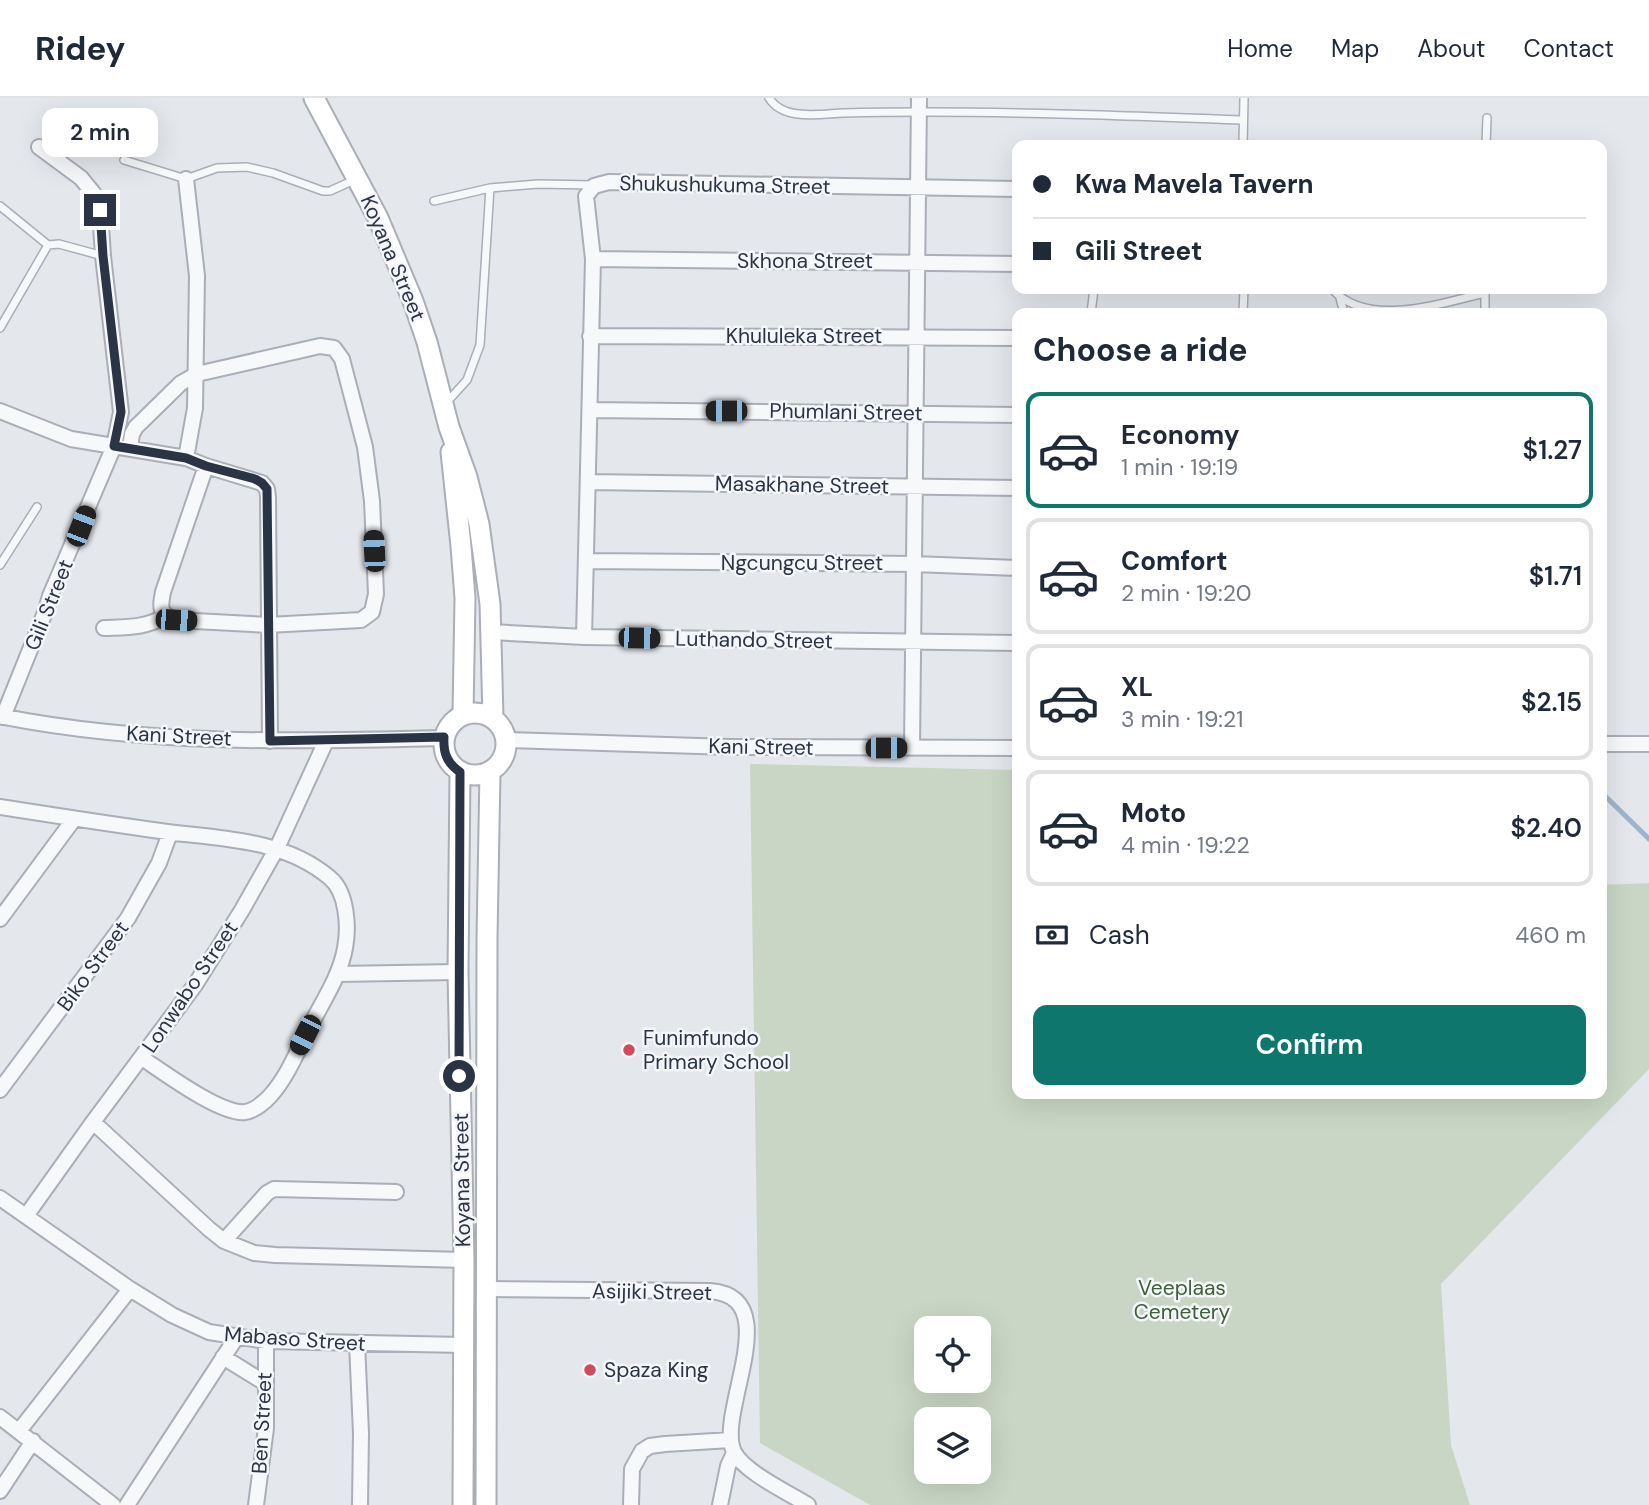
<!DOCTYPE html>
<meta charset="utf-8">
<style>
:root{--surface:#fff;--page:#f2f2f3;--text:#1f2937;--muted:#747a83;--line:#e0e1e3;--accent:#0f766e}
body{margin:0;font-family:"DM Sans",sans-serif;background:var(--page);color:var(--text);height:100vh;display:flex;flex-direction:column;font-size:26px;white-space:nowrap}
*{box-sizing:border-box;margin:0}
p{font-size:23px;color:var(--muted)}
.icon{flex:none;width:38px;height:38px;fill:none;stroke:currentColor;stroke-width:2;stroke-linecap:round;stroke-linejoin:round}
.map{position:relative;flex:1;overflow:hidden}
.sheet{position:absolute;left:1012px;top:210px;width:595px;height:791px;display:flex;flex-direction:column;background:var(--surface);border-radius:14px;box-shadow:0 7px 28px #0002}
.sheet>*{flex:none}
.banner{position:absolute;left:1012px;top:42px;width:595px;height:154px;border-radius:14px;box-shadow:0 7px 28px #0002;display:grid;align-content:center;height:154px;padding:0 21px;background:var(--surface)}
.fabs{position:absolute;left:914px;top:1218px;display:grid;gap:14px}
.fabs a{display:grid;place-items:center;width:77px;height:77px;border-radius:14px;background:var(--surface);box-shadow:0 7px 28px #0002;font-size:35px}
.end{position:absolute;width:32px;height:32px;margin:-16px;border:9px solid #2b3445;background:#fff;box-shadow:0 0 0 4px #fff}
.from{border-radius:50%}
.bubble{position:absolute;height:49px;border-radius:14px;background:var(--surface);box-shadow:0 7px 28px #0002;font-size:23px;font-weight:600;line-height:49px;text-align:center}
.car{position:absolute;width:21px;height:42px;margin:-21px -10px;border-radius:9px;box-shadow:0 0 5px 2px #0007;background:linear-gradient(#222 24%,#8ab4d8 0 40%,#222 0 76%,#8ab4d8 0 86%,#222 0)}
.banner b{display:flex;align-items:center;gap:24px;height:66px;font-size:26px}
.banner b+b{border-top:2px solid var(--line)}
.banner i{width:18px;height:18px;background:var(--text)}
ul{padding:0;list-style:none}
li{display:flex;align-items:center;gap:21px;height:116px;margin:0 14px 10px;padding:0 7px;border:4px solid var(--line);border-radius:14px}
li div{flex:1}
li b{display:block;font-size:26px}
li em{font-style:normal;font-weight:600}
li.selected{border-color:var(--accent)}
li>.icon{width:63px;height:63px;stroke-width:1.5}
h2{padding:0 21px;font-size:32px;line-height:84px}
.pay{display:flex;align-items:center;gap:18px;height:77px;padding:0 21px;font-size:26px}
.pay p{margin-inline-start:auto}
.primary-button{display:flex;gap:14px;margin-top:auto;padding:14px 21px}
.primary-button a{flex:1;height:80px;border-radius:14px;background:var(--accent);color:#fff;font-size:28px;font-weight:600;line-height:80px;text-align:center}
header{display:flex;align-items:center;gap:42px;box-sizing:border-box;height:98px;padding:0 35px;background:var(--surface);border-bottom:2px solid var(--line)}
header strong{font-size:33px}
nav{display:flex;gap:38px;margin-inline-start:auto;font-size:24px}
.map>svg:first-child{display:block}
</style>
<header>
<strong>Ridey</strong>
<nav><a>Home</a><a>Map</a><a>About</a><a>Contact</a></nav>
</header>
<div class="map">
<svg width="1649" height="1407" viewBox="0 0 1649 1407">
<rect width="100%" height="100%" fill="#e4e7ec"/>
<!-- green -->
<path fill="#c9d6c5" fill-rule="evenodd" d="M750 666 1017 672V996H1601V787L1649 785V971L1441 1186 1451 1347 1470 1407H870L760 1345ZM926 1230H978V1283H926ZM926 1321H978V1374H926Z"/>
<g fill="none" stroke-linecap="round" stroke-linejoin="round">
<!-- stream -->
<path stroke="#9fb4cc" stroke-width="5" d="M1601 694 1649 741"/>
<defs>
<path id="lane" d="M769 0C783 23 819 16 843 15 976 12 1109 17 1242 22
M1243 47 1244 0
M1486 47 1487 20
M124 62 186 81 217 70 247 69 273 75 323 93H330L354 82
M434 103 490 90 538 86 593 87
M0 108 48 147
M1332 191C1368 231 1441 205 1485 195
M1340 200 1344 215
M1091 215 1094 191
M1243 215 1244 191
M1485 215V191
M0 230 48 147 59 146 103 158
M446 305 467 282 480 247 490 90
M0 467 37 409"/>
<path id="street" d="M593 161 1017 166
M590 238 1017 240
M590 312 1017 317
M0 313 71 341 186 360 206 368 262 385 267 391 268 399 270 643
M130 350 132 336 136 329 181 285 197 276 320 248 334 250 342 261 365 349 372 403 376 496 372 514 361 522 268 527 176 522C159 516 160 510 163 494L206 368
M186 360 195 310 197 178 186 81
M588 384 1017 390
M587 463 914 466 1017 470
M104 530C126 529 147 530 165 518
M491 534 584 539 1017 545
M584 539 593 161 586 98 594 88 609 84 1017 91
M0 618C146 647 296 644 444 640
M3 619 46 512 50 498 114 348 121 314 103 158 100 112 94 96 81 80 39 49
M506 642 730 649 1017 650
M1601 646H1649
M912 650 919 0
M0 709C51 717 102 725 153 732 212 741 281 738 330 780 347 794 349 829 345 850 340 879 321 906 308 932 297 954 287 979 271 997 265 1004 254 1013 245 1014 221 1017 163 974 142 960
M0 821 74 721
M337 876 458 874
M0 992 128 820 159 765 170 735
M93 1024 209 1131 224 1143 254 1155 275 1157 464 1162
M0 1100 130 1191 172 1217 209 1234 266 1243 463 1247
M26 1118 93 1024 195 887 242 812 277 750 326 643
M224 1143 267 1095 274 1091 396 1094
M486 1191 710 1193C788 1199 715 1315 734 1354 744 1374 789 1395 808 1407
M357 1245 361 1335 360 1407
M223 1259 265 1285
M0 1319 113 1407
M19 1333 130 1191
M0 1393 33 1343
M127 1407 236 1240
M256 1407 266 1330V1243
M631 1407 632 1371 642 1353 650 1348 665 1346 731 1342
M720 1407 728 1368 734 1355"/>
<path id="secondary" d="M314 0 378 120 413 203 427 244 449 329 467 379 479 426 490 506 493 620
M451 354 461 448 465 500 463 617
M444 646a31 31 0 1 1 62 0a31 31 0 1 1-62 0Z
M460 674 458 874 464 1162 463 1407
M486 1407 487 840 490 674"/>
</defs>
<!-- lane casing -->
<use href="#lane" stroke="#a9aeb7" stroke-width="10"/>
<!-- street casing -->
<use href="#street" stroke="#a9aeb7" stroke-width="18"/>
<!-- secondary casing -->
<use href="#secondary" stroke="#a9aeb7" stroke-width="23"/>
<!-- lane -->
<use href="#lane" stroke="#f7f8fa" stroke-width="7"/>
<!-- street -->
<use href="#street" stroke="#f7f8fa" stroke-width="14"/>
<!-- secondary -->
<use href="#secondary" stroke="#fff" stroke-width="19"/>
</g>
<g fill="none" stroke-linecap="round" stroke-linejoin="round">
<!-- route -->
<path stroke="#2b3445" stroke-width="9" d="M100 112 103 158 121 314 114 348 186 360 206 368 255 381 262 385 267 391 270 643 444 639C443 655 447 665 460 674L459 978"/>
</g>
<!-- markers -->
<g fill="#d1495b" stroke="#f4f6f9" stroke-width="2.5">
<circle cx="629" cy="952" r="7"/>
<circle cx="590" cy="1272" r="7"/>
</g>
<g text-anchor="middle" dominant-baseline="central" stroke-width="5" stroke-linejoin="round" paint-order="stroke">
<!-- street labels -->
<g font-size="21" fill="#2b3445" stroke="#f4f6f9">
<text transform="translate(725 87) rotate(1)">Shukushukuma Street</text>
<text transform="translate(393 160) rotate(67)">Koyana Street</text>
<text x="805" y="163">Skhona Street</text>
<text x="804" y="238">Khululeka Street</text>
<text transform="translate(846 314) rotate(1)">Phumlani Street</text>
<text transform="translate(802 387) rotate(1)">Masakhane Street</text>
<text x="802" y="465">Ngcungcu Street</text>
<text transform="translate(49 507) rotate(-68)">Gili Street</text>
<text transform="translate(754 542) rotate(1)">Luthando Street</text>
<text transform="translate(179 638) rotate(3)">Kani Street</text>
<text transform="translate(761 649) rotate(1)">Kani Street</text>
<text transform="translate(93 868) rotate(-54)">Biko Street</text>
<text transform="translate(190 889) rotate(-56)">Lonwabo Street</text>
<text transform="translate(462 1082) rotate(-91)">Koyana Street</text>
<text transform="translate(652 1194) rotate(1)">Asijiki Street</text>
<text transform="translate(295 1241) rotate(4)">Mabaso Street</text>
<text transform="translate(262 1325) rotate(-87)">Ben Street</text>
</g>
<!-- poi labels -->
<g font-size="21" fill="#2b3445" stroke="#f4f6f9" text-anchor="start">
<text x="643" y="940">Funimfundo<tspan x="643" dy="24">Primary School</tspan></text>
<text x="604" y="1272">Spaza King</text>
</g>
<!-- park labels -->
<g font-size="21" fill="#3f6138" stroke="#f4f6f9">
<text x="1182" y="1190">Veeplaas<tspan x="1182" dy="24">Cemetery</tspan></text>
</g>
</g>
</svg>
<div class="fabs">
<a><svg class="icon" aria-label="locate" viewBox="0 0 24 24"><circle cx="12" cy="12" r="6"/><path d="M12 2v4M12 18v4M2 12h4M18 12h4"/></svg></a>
<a><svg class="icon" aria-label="layers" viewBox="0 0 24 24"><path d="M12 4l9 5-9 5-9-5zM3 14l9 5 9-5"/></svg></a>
</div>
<i class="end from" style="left:459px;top:978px"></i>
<i class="end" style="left:100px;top:112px"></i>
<div class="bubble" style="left:42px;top:10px;width:116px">2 min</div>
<i class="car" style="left:726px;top:313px;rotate:270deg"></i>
<i class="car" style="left:81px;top:428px;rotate:21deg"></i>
<i class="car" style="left:374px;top:453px;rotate:357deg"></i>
<i class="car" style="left:176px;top:522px;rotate:93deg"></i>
<i class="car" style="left:639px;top:540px;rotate:91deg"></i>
<i class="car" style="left:886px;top:650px;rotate:90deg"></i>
<i class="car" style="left:305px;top:937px;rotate:207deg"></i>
<div class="banner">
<b><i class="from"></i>Kwa Mavela Tavern</b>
<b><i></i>Gili Street</b>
</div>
<section class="sheet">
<h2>Choose a ride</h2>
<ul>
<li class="selected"><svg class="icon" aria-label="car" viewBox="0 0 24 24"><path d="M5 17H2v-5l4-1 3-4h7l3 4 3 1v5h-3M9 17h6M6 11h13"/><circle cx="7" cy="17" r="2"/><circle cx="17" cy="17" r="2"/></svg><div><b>Economy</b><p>1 min · 19:19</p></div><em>$1.27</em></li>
<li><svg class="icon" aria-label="car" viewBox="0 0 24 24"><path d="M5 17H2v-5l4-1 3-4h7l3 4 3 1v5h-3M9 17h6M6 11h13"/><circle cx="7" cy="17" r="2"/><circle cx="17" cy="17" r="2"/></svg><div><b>Comfort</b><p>2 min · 19:20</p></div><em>$1.71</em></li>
<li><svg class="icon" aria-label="car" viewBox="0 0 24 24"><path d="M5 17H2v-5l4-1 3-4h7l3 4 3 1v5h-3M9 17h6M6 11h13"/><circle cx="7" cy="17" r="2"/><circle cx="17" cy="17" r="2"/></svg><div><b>XL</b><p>3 min · 19:21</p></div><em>$2.15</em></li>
<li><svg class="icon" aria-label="car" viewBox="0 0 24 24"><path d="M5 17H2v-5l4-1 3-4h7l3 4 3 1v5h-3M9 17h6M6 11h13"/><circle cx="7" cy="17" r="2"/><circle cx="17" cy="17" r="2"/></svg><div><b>Moto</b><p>4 min · 19:22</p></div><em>$2.40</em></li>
</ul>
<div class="pay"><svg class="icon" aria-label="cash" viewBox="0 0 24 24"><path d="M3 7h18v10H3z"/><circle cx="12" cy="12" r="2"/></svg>Cash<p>460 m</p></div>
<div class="primary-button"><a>Confirm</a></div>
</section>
</div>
